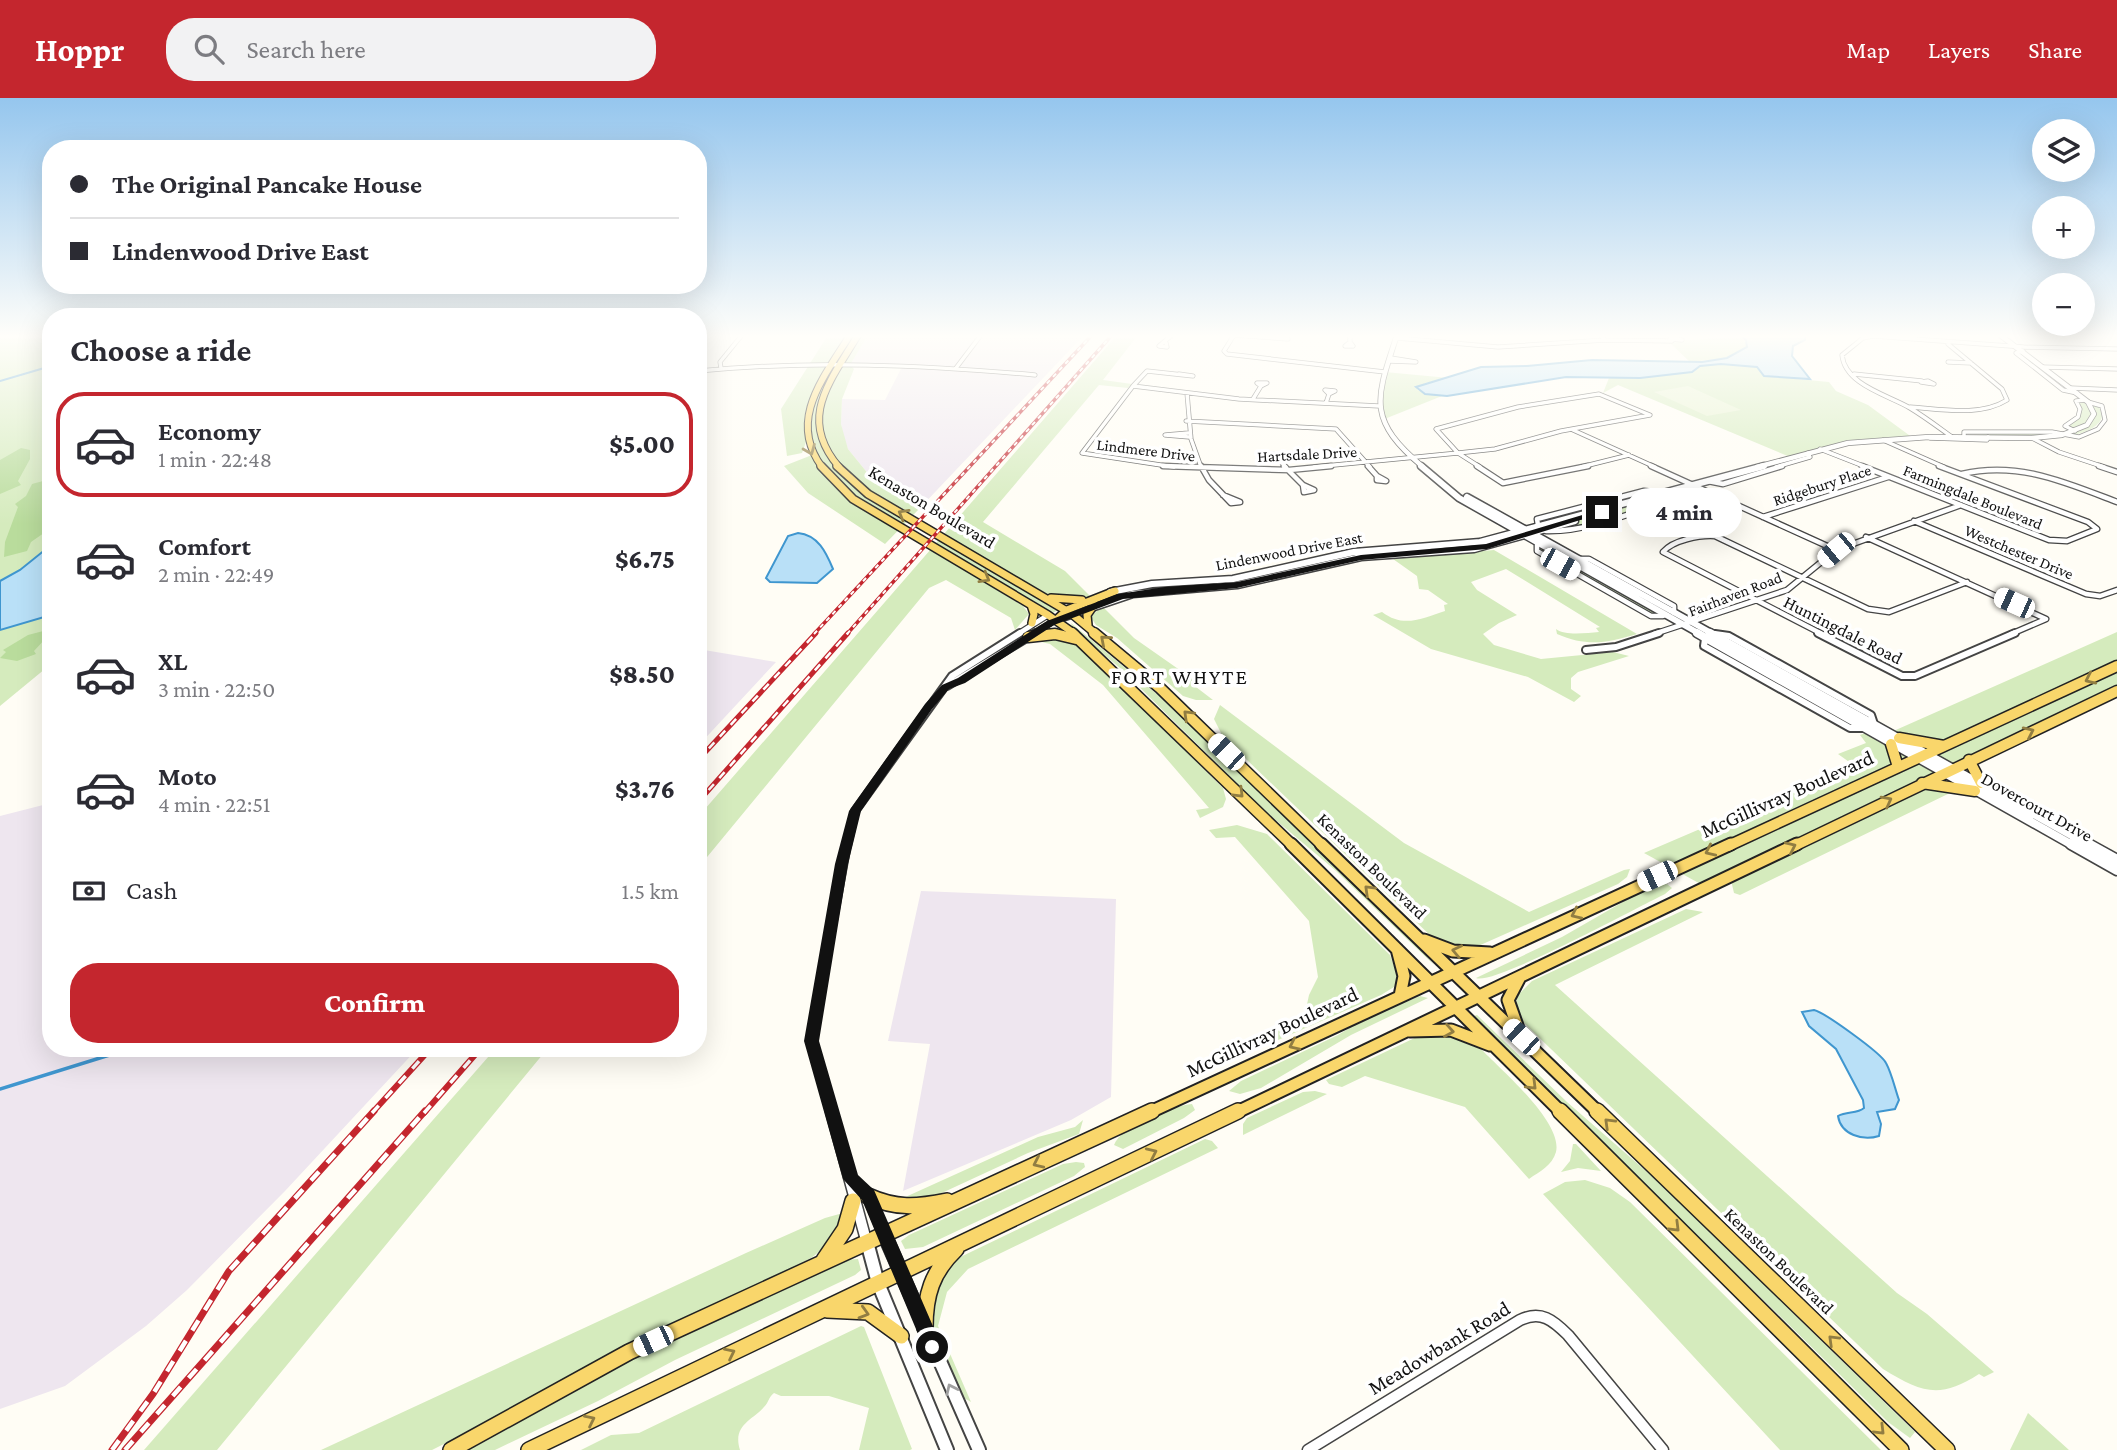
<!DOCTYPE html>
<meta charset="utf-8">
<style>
:root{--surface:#fff;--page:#f2f2f3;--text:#2b2b33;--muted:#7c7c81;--line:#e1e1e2;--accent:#c4262e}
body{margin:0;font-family:"Crimson Pro",serif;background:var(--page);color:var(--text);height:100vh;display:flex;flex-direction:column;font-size:26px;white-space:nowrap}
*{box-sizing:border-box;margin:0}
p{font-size:23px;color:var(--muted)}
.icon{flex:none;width:38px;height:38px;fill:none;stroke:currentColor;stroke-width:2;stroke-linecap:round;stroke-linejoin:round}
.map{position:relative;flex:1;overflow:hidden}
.drawer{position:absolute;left:42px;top:210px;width:665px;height:749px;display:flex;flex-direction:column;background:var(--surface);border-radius:28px;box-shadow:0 7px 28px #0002}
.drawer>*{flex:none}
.top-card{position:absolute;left:42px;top:42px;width:665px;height:154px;border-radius:28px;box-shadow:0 7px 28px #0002;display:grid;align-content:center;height:154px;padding:0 28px;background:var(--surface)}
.buttons{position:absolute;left:2032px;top:21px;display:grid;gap:14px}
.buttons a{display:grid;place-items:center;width:63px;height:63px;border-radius:50%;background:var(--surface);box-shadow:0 7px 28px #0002;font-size:35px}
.end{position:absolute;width:32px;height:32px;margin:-16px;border:9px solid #111;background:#fff;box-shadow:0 0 0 4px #fff}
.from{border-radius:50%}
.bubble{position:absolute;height:49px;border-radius:24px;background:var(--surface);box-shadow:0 7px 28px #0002;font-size:23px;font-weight:800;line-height:49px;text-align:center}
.car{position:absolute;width:21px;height:42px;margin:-21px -10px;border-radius:9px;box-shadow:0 0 5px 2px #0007;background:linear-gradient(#fff 24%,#345 0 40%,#fff 0 76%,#345 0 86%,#fff 0)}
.top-card b{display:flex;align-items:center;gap:24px;height:66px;font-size:26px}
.top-card b+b{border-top:2px solid var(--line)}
.top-card i{width:18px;height:18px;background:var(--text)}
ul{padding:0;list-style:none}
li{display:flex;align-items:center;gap:21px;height:105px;margin:0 14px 10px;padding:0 14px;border:4px solid transparent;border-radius:28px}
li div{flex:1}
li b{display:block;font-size:26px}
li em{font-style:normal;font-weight:800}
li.selected{border-color:var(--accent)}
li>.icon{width:63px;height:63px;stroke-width:1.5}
h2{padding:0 28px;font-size:32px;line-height:84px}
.pay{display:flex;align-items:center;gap:18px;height:77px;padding:0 28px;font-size:26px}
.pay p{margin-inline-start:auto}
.primary-button{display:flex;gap:14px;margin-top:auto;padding:14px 28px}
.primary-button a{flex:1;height:80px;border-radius:28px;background:var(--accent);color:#fff;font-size:28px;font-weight:800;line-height:80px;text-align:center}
header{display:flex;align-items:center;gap:42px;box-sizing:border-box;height:98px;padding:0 35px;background:var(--accent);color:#fff}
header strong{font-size:33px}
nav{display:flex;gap:38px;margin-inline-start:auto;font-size:24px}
.search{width:490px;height:63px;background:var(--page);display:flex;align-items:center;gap:18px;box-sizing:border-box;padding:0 24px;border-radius:28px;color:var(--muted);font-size:26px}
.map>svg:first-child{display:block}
</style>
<header>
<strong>Hoppr</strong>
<div class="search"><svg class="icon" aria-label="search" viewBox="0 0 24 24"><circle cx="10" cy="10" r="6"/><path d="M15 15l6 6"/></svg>Search here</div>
<nav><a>Map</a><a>Layers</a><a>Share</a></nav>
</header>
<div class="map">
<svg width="2117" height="1352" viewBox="0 0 2117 1352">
<rect width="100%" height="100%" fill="#fffdf5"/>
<!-- industrial -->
<path fill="#eee6ef" d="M868 237H1084L919 411 901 393 874 383 848 351 844 340 841 326 842 301 885 302 902 269 850 267Z
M698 551 776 564 698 648Z
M51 705V950H418L285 1093 187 1192 146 1228 65 1288 0 1311V718Z
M921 793 1116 801 1111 999 1071 1022 903 1093 930 946 888 943Z"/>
<!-- green -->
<path fill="#d5ebbd" d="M0 237H51V566L0 608Z
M828 237H850L832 266 840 267 859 237H868L850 267 854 271 842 301 841 326 848 351 874 383 901 393 919 411 885 446 808 395 784 368 812 357 806 344 802 355 787 358 781 311Z
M1117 237H1138L1103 282 1132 286 1128 290 1099 287 983 424 1065 473 1091 499 1082 502 1047 499 1063 510 1048 517 970 472 966 473 1023 508 1029 516 1015 532 1011 520 946 482 929 490 698 770V719Z
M1705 237H1740L1747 242V249L1728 260 1690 264 1668 243 1708 241Z
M1742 266 1758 269 1764 278 1829 284 1836 293 1868 307 1913 340 1848 345 1809 355 1810 359 1723 386 1708 383 1790 359 1618 287 1603 295 1609 280 1679 276 1705 267Z
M1385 274 1449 280 1425 285 1417 292 1442 298 1382 322 1379 293Z
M2085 302 2100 309 2102 319C2093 347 2014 340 1988 339L1978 343 1929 339 2046 333 2062 337 2074 333 2065 328 2078 319 2080 311 2076 303Z
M1680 391 1684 397C1645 408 1606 424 1567 434 1556 437 1546 433 1535 436L1577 460 1589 461 1674 508V515L1889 635 2117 534V593L1953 669 2117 762V772L1942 674 1923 684 1952 694 1740 797 1734 795 1730 778 1706 789 1644 755 1852 666 1838 656 1866 645 1860 637 1868 634 1855 631 1704 548V541L1664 518H1651L1537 453V446L1457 396 1525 432 1538 428 1537 421 1644 393 1663 396Z
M1494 452 1637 536C1607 545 1587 549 1557 536L1556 531C1565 538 1586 535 1599 534L1596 530 1600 529 1506 471 1471 484 1477 492 1517 517 1499 525 1483 536 1494 547 1541 561 1613 554 1629 558 1578 574 1571 580V591L1581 598 1574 604 1528 579 1431 551 1373 517 1382 514C1403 530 1421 521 1445 513L1444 507 1448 506 1428 492 1419 491 1417 478 1393 461Z
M1103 509 1134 540 1194 582 1196 589 1213 602H1196L1183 598 1117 540 1096 527 1090 518Z
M1071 525 1176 612 1405 834 1434 867 1335 772 1266 714 1120 570 1073 531Z
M1043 539 1074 543 1223 690 1226 701 1223 709 1200 720 1196 712 1209 710 1103 587 1050 546 1033 542Z
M1220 607 1404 745 1529 814 1624 772 1630 771 1627 779 1618 786 1476 849 1462 850 1435 842 1223 639 1214 621Z
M1237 727 1267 736 1390 857 1398 879 1394 889 1381 897 1237 960 1226 957 1309 917 1306 911 1309 897 1318 879 1309 823 1235 739 1216 740 1209 732Z
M1667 786 1672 790 1665 796C1638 809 1493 888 1476 880L1562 839 1649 789Z
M1686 811 1703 814 1555 887 1897 1195 1927 1216 1994 1274 1984 1279 1979 1276C1939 1302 1921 1294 1883 1271L1521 922 1516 909 1517 898 1532 883Z
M1420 898 1428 900 1351 937 1261 990 1240 996 1229 993 1241 983 1338 937 1366 920Z
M1477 917 1567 1004 1654 1080 1915 1334 1910 1340 1888 1324C1753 1190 1614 1060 1480 926L1474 918Z
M1439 934 1471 944 1480 950C1500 971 1563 1024 1556 1054 1552 1068 1540 1073 1529 1081L1465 1009 1365 978 1342 989 1329 986 1326 982 1421 937Z
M496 950H548L217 1352H144Z
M1315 993 1327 996 1243 1037V1026L1247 1020 1303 994Z
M1192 1006 1195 1012 1184 1020 1123 1051 1114 1047C1121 1028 1172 1008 1192 1006Z
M1083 1022 1079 1036 1028 1055 931 1100 901 1101 1038 1039 1075 1029Z
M1205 1041 1212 1043 1218 1050 968 1171 947 1194 938 1228 971 1304 964 1300 935 1237 928 1205 948 1165Z
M1573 1046H1576L1601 1073 1578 1070 1561 1074 1570 1063Z
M1076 1064 1084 1065 1085 1069 1074 1078 923 1149 905 1151 901 1143 909 1137 1063 1066Z
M1585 1082 1610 1090 1630 1104 1881 1352H1780L1543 1096 1565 1084Z
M843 1115C840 1133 826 1149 811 1160L432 1352H321L746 1155 825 1120Z
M858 1161 861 1172 855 1177 675 1262 598 1303 495 1352H461L632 1260 843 1162Z
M861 1228 864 1229 912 1351 910 1352H859L869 1310 829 1298H781L774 1295C768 1300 769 1304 764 1309 753 1322 732 1327 740 1352H581L611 1337 639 1335Z
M2028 1315 2069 1352H2010Z"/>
<!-- forest -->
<path fill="#b9dc9c" d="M21 350 30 352V361L18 383 21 387 0 396V362Z
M51 370V430L31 444 27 453 4 459 5 444 18 409 15 406 26 398 32 386 43 383 48 376 44 373Z
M51 531V542L45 541 34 553 36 556 17 563 0 560 6 554 3 552 28 537Z"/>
<!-- pitch -->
<path fill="#e6f2cf" d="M1688 288 1741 312 1707 318 1654 294Z"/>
<!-- water -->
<path fill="#b9e0f7" stroke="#3f96cf" stroke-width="2" d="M1740 237 1805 238V242L1793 248 1792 258 1810 281 1764 278 1757 269 1721 266 1700 268 1692 274 1640 280 1566 279 1447 298 1425 296 1416 289 1481 269 1527 268 1592 262 1702 264 1727 260 1747 249 1746 242Z
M798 435C818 437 826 454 833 471L817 485 770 484 766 480 788 438Z
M51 447V517L0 532V483L20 472Z
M1814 912C1824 914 1881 955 1886 965 1892 976 1895 991 1899 1002L1895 1011 1877 1014 1881 1026 1879 1038C1863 1043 1841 1037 1838 1018 1847 1013 1857 1016 1864 1010L1863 1002 1836 951 1809 928 1802 914Z"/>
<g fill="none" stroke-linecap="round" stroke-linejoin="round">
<!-- stream-far1 -->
<path stroke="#3f96cf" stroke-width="2" d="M0 283 51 268"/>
<!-- stream -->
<path stroke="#3f96cf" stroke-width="3.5" d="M0 991 132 950"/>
<defs>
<path id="minor-far4" d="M1233 237 1288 241 1275 240
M1234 237 1224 253 1227 256 1385 274
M1350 237V244
M1397 240 1498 249 1605 242 1600 237
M1675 240 1682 242 1670 241Z
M1605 242 1672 243
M1350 244 1353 248H1345Z
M1166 245 1167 249 1159 248 1172 237
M2023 253 2016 255 2063 292 2077 295
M1389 263 1416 264 1391 260
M1948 264 1971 265
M2042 269 2117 271
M721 270 720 264 742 237
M956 270 981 237
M698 273C810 262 923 267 1035 277
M1854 276 1922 283
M1928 283 1934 286 1921 284Z
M1257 285H1267L1261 288Z
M1133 288 1147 273 1193 278 1179 276
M2071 290 2117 292
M1325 292 1335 293 1329 296Z
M1187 295 1191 341 1201 369
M1599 296 1650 317 1561 333 1495 351 1458 355 1436 331 1518 309Z
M1253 301 1261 288
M1326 305 1329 296
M1910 309C1941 311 1980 319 2007 302L2002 291 1948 246
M1186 323 1336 331 1370 369
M1573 332 1655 369
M2075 333 2065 328 2078 319 2080 311 2076 303 2085 302
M1188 335 1165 337 1189 339
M1952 339C1938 329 1925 319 1910 310 1888 297 1845 287 1842 257L1863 240 1873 238 2024 249 2117 251
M1964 339V334H2052L2079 339 2098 331 2105 322 2102 308 2088 304
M1930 340 1987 342 1988 339
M2032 340 2059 354 2104 369
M1883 342 1944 369
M1820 351 1866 369
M1458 355 1480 369
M1270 356 1280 357 1278 361Z
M1278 361 1286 369
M1174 369 1082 355 1133 288 1239 301 1379 308
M1314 369 1458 355
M1581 369 1629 357
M1776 369 1810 359 1808 355"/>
<path id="minor-far3" d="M1163 368 1289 372 1331 368
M1201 368 1209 382 1231 405 1240 404 1223 397
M1284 368 1303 387
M1368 368 1377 378
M1477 368 1503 385 1588 368
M1651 368 1836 452
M1862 368 2049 442 2067 443 2097 431 2088 424 1939 368
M2099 368 2117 374
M1962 376C2018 363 2065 384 2117 404
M1377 378 1386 383 1377 382Z
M1708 383 1723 386 1782 368
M1303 387 1314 392 1304 394Z
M1763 419 1888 379
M1914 423 2086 496 2100 498 2117 492
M1538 427 1537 421 1644 393 1662 395
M1546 433C1593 434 1640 411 1684 397L1680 391
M1866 439 2046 521 2011 536
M1537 447V453L1651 518H1663
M1578 461H1589L1674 508V515
M1018 536 1048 517
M1032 536 1056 522
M1654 536 1787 492 1836 452 1961 407
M1822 536 1663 454C1673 442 1700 437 1715 438L1868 511 1889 514 1967 484"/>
<path id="minor-far2" d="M1818 535 1902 578H1915L2015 535
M1715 536 1729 538 1871 617 1874 626
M1705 541 1704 548 1850 630H1863
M1586 552 1616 549 1659 535
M947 588 1035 535
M847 748 855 713 952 578 1020 535"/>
<path id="minor-far1" d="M832 1015 811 943 847 746"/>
<path id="minor" d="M831 1013 866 1142
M852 1082 868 1098 883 1134
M1308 1352 1520 1222C1541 1212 1553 1222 1568 1237L1663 1352"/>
<path id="tertiary-far4" d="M1397 237C1376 301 1366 321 1423 369
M1757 369 1848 345 1929 339 2032 340 2062 337 2087 327 2094 316 2088 304 2000 237"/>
<path id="tertiary-far3" d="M1421 368 1459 400 1700 536
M1467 399 1713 536
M1110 494 1152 486 1233 481 1354 454 1480 444 1764 368
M1056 522 1133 496 1237 487 1361 459 1474 451 1575 423"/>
<path id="tertiary-far2" d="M1697 535 2074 748
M1710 535 2091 748"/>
<path id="tertiary-far1" d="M2071 746 2117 772
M2088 746 2117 762"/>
<path id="tertiary" d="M884 1136 979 1352
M867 1144 878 1185 947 1352"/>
<path id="primary-far4" d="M822 369C787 322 824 279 850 237
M839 369C797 320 830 284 858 237"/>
<path id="primary-far3" d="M821 368 853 401 1048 517 1075 536
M837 368 868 396 1072 516 1096 536
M1051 500 1082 502
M1031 507 1034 516 1032 525
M1056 522 1067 512 1115 493
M1088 527 1087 517 1094 507
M1052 536H1057"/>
<path id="primary-far2" d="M1072 535 1293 748
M1094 535 1160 590 1323 748
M1028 539 1055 536 1076 541
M1899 640 1944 648
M1891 646 1898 669
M1969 662 1981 685
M1922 685 1975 693
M1728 748 2117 568
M1794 748 2117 593"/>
<path id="primary-far1" d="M1291 746 1562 1015
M1321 746 1599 1015
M1424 842 1453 853 1490 855
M1397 851 1404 878 1400 898
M1520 879 1508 902 1520 936
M1410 933 1451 932 1490 947
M1148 1015 1731 746
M1235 1015 1797 746"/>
<path id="primary" d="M1560 1013 1901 1352
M1597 1013 1947 1352
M868 1098C896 1111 917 1109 947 1103
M824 1162 845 1131 853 1103
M827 1212 868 1214 901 1238
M925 1230C925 1197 932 1174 956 1151
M451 1352 629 1254 1152 1013
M529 1352 1238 1013"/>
</defs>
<!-- minor-far4 casing -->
<use href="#minor-far4" stroke="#444" stroke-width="5"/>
<!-- minor-far3 casing -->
<use href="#minor-far3" stroke="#444" stroke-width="7"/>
<!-- minor-far2 casing -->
<use href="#minor-far2" stroke="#444" stroke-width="10"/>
<!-- minor-far1 casing -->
<use href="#minor-far1" stroke="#444" stroke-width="10"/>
<!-- minor casing -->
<use href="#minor" stroke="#444" stroke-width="13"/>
<!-- tertiary-far4 casing -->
<use href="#tertiary-far4" stroke="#444" stroke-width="6"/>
<!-- tertiary-far3 casing -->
<use href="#tertiary-far3" stroke="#444" stroke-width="9"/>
<!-- tertiary-far2 casing -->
<use href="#tertiary-far2" stroke="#444" stroke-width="11"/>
<!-- tertiary-far1 casing -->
<use href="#tertiary-far1" stroke="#444" stroke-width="13"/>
<!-- tertiary casing -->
<use href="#tertiary" stroke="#444" stroke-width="16"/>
<!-- primary-far4 casing -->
<use href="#primary-far4" stroke="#222" stroke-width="8"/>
<!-- primary-far3 casing -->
<use href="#primary-far3" stroke="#222" stroke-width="10"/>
<!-- primary-far2 casing -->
<use href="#primary-far2" stroke="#222" stroke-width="13"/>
<!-- primary-far1 casing -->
<use href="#primary-far1" stroke="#222" stroke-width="15"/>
<!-- primary casing -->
<use href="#primary" stroke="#222" stroke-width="18"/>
<!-- minor-far4 -->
<use href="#minor-far4" stroke="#fff" stroke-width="3.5"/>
<!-- minor-far3 -->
<use href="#minor-far3" stroke="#fff" stroke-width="4.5"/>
<!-- minor-far2 -->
<use href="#minor-far2" stroke="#fff" stroke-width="6"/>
<!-- minor-far1 -->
<use href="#minor-far1" stroke="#fff" stroke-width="7"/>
<!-- minor -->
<use href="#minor" stroke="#fff" stroke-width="10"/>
<!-- tertiary-far4 -->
<use href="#tertiary-far4" stroke="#fff" stroke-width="4.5"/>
<!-- tertiary-far3 -->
<use href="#tertiary-far3" stroke="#fff" stroke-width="6"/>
<!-- tertiary-far2 -->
<use href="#tertiary-far2" stroke="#fff" stroke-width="8"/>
<!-- tertiary-far1 -->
<use href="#tertiary-far1" stroke="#fff" stroke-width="10"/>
<!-- tertiary -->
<use href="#tertiary" stroke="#fff" stroke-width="12"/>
<!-- primary-far4 -->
<use href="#primary-far4" stroke="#f9d66b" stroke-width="6"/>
<!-- primary-far3 -->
<use href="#primary-far3" stroke="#f9d66b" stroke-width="7"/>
<!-- primary-far2 -->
<use href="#primary-far2" stroke="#f9d66b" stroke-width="10"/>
<!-- primary-far1 -->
<use href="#primary-far1" stroke="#f9d66b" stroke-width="11"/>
<!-- primary -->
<use href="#primary" stroke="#f9d66b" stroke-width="15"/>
<defs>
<path id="rail-far3" d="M814 536 1092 237
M847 536 1112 237"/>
<path id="rail-far2" d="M698 662 816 535
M698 704 848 535"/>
<path id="rail-far1" d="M372 1015 431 950
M424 1015 481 950"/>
<path id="rail" d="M112 1352 153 1296 229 1173 374 1013
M125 1352 425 1013"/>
</defs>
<!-- rail-far3 casing -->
<use href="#rail-far3" stroke="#c4262e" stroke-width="3.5"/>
<!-- rail-far2 casing -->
<use href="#rail-far2" stroke="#c4262e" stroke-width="5"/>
<!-- rail-far1 casing -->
<use href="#rail-far1" stroke="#c4262e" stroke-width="6"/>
<!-- rail casing -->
<use href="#rail" stroke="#c4262e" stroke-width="7"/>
<!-- rail-far3 -->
<use href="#rail-far3" stroke="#fff" stroke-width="2" stroke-dasharray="4.5" stroke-linecap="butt"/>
<!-- rail-far2 -->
<use href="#rail-far2" stroke="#fff" stroke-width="2.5" stroke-dasharray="8" stroke-linecap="butt"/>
<!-- rail-far1 -->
<use href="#rail-far1" stroke="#fff" stroke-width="3.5" stroke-dasharray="10" stroke-linecap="butt"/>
<!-- rail -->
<use href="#rail" stroke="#fff" stroke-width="4.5" stroke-dasharray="12" stroke-linecap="butt"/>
</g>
<!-- one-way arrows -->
<defs><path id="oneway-chevron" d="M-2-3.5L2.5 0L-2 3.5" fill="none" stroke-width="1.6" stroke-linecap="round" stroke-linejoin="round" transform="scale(1.75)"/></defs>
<g stroke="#917d42">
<use href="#oneway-chevron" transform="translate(810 352) rotate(68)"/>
<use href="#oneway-chevron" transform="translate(903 416) rotate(-150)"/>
<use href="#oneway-chevron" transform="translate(985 480) rotate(30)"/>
<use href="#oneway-chevron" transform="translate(1105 542) rotate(-139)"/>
<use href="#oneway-chevron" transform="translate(2090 581) rotate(155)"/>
<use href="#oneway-chevron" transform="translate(1188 617) rotate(-136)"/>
<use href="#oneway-chevron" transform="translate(2029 634) rotate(-25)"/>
<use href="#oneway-chevron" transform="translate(1239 695) rotate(45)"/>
<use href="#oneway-chevron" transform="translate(1887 703) rotate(-28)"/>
<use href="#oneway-chevron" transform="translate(1791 749) rotate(-25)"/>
<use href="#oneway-chevron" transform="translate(1710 753) rotate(155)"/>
<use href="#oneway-chevron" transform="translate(1369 792) rotate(-136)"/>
<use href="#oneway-chevron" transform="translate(1576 816) rotate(155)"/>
<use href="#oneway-chevron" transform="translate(1457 853) rotate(-168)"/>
<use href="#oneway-chevron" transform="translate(1449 933) rotate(10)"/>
<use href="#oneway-chevron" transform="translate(1294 947) rotate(155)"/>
<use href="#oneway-chevron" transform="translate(1532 987) rotate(45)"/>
<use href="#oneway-chevron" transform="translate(1609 1025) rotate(-136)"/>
<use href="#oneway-chevron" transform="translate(1152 1055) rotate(-25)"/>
<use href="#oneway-chevron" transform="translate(1038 1065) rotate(155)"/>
<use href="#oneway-chevron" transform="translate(1675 1129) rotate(45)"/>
<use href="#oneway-chevron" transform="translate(864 1215) rotate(16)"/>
<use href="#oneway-chevron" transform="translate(1833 1242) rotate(-136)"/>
<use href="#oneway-chevron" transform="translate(730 1255) rotate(-26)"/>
<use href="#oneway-chevron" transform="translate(590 1322) rotate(-26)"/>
<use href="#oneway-chevron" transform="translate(1880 1332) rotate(45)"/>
</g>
<use stroke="#a0a0a0" href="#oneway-chevron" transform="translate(951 1291) rotate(-115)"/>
<!-- sky -->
<linearGradient id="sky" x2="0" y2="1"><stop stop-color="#95c6ee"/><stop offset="0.56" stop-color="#fffefa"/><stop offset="1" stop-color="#fffefa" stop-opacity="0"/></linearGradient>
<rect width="2117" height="426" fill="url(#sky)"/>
<!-- route -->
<path fill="#111" d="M1599 412 1606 414 1487 451 1361 462 1237 490 1123 501 1054 527 965 585 949 591 932 611 861 713 848 766 819 943 858 1077 874 1092 942 1249 939 1255 932 1258 926 1255 862 1102 843 1081 804 943 835 766 849 713 925 606 942 587 958 580 1047 523 1118 496 1165 489 1237 484 1361 457 1486 446Z"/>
<g text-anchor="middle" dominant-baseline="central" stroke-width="7" stroke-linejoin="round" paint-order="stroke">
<!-- far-street labels -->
<g font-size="16" fill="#111" stroke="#fff">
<text transform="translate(1146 352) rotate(7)">Lindmere Drive</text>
<text transform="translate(1307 356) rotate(-3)">Hartsdale Drive</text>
<text transform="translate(1822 387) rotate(-18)">Ridgebury Place</text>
<text transform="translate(1973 399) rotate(22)">Farmingdale Boulevard</text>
<text transform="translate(1289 453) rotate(-11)">Lindenwood Drive East</text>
<text transform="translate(2019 454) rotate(23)">Westchester Drive</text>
<text transform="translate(1735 496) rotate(-21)">Fairhaven Road</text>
</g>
<!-- street labels -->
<g font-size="18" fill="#111" stroke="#fff">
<text transform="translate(932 409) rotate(31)">Kenaston Boulevard</text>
<text transform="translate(1843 532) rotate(27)">Huntingdale Road</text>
<text transform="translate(2037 709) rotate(29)">Dovercourt Drive</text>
<text transform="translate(1372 768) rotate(44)">Kenaston Boulevard</text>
<text transform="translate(1779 1163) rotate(44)">Kenaston Boulevard</text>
</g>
<!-- quarter labels -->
<g font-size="21" letter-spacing="2" fill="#111" stroke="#fff">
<text x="1180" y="579">FORT WHYTE</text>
</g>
<!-- near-street labels -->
<g font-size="21" fill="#111" stroke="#fff">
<text transform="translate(1787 696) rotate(-24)">McGillivray Boulevard</text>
<text transform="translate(1272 934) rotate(-25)">McGillivray Boulevard</text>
<text transform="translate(1439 1250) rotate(-31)">Meadowbank Road</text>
</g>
</g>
</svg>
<div class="buttons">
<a><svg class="icon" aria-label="layers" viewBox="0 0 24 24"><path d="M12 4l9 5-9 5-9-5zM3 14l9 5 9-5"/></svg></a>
<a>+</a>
<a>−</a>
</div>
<i class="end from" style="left:932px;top:1249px"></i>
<i class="end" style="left:1602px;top:414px"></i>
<div class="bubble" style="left:1626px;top:390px;width:116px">4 min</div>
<i class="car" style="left:1836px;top:452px;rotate:230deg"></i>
<i class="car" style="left:1560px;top:466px;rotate:119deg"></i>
<i class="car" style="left:2014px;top:505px;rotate:294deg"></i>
<i class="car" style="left:1226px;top:654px;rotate:314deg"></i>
<i class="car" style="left:1657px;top:778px;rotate:245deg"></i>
<i class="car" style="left:1521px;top:939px;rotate:313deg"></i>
<i class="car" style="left:653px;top:1243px;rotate:245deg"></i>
<div class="top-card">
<b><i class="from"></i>The Original Pancake House</b>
<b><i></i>Lindenwood Drive East</b>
</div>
<section class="drawer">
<h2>Choose a ride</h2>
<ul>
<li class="selected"><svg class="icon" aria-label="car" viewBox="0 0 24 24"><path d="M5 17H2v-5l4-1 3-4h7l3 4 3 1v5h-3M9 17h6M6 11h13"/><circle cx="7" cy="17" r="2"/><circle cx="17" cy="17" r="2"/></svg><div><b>Economy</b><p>1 min · 22:48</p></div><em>$5.00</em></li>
<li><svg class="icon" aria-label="car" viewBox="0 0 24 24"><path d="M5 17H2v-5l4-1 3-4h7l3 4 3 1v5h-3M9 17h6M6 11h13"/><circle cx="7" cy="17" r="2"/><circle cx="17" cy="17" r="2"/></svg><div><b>Comfort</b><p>2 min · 22:49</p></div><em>$6.75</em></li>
<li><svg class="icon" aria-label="car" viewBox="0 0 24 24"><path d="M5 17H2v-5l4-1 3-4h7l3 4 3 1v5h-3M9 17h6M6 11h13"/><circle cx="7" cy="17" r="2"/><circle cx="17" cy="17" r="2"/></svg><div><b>XL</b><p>3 min · 22:50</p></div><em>$8.50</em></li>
<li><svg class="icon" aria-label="car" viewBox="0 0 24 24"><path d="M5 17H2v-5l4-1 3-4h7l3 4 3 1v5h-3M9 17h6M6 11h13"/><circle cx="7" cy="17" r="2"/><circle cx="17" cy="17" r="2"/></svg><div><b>Moto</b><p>4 min · 22:51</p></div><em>$3.76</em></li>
</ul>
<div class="pay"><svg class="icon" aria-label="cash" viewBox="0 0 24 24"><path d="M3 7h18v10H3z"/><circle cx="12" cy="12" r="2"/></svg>Cash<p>1.5 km</p></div>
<div class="primary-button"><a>Confirm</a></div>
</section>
</div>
